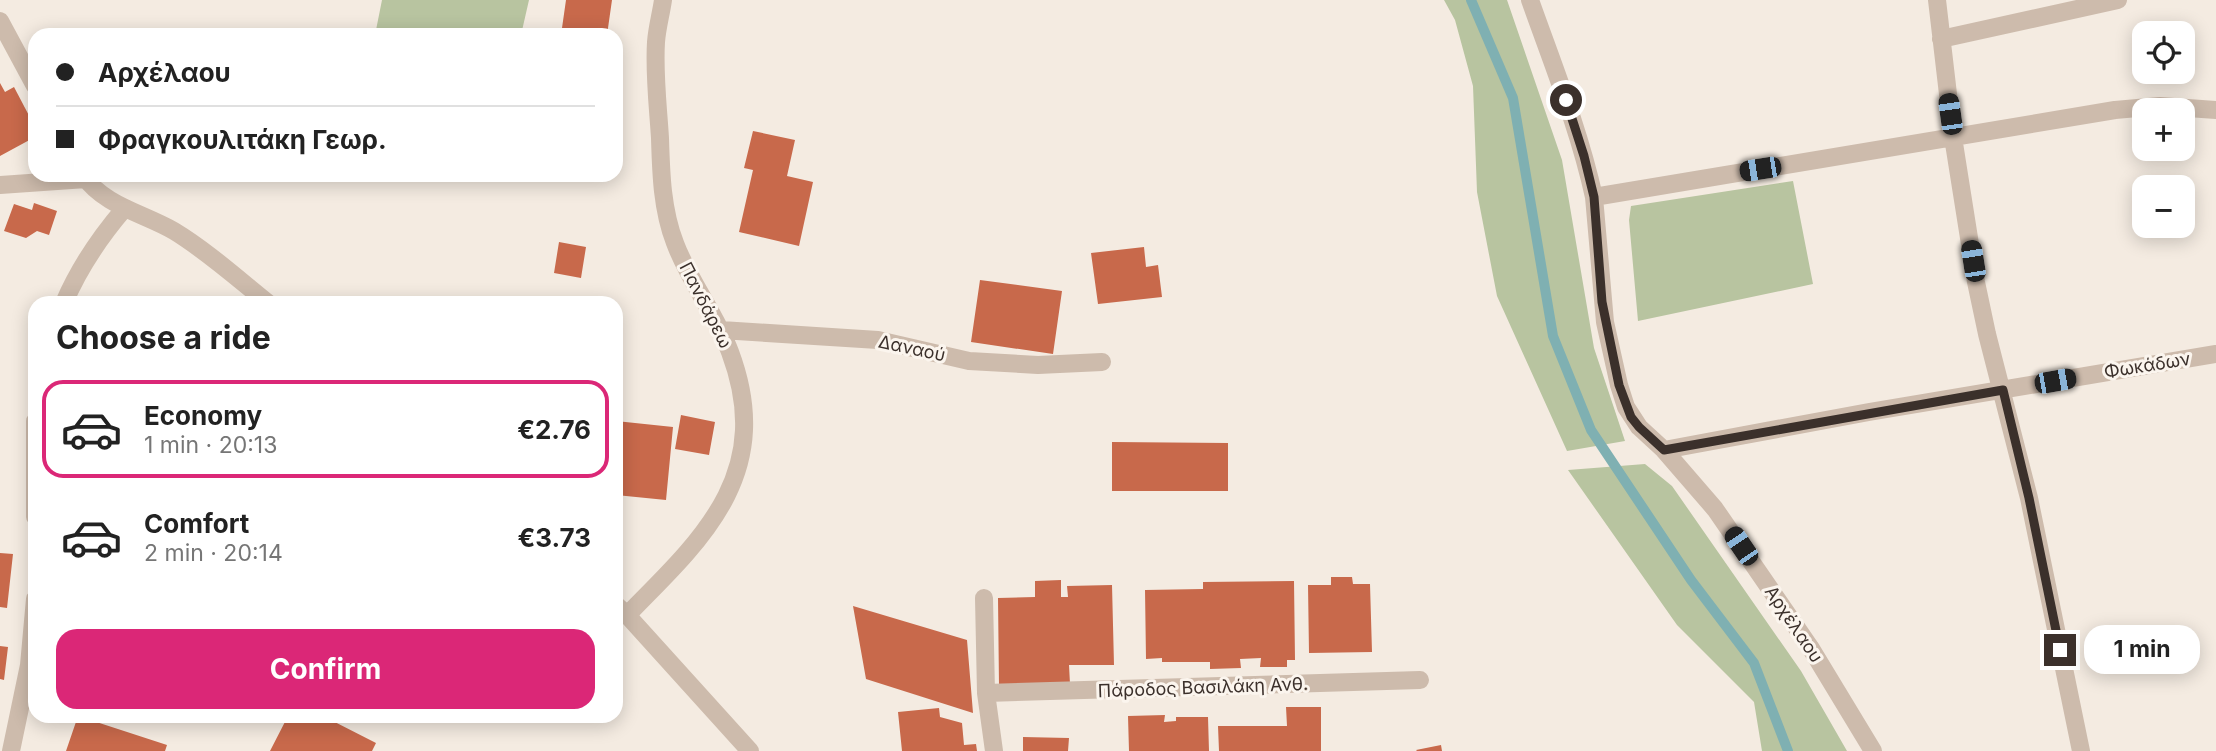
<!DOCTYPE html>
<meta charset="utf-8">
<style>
:root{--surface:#fff;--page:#f2f2f2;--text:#222;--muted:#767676;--line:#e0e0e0;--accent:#db2777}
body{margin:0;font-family:Inter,sans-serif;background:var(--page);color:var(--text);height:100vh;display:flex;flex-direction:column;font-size:26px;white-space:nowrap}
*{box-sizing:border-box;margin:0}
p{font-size:23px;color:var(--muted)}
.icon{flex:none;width:38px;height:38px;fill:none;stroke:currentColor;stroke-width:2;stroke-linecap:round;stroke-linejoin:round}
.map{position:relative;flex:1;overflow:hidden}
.panel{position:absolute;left:28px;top:296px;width:595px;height:427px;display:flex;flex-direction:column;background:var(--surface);border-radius:21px;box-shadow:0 4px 18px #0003}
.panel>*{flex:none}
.hud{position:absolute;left:28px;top:28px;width:595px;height:154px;border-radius:21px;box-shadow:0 4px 18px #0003;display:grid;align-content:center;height:154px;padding:0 28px;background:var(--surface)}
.buttons{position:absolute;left:2132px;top:21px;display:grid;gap:14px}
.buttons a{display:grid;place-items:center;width:63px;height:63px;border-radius:14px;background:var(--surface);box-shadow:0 4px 18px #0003;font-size:35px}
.end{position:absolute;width:32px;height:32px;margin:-16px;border:9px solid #3b302b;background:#fff;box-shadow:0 0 0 4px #fff}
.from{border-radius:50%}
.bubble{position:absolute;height:49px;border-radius:21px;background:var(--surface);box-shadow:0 4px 18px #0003;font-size:23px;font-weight:700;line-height:49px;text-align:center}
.car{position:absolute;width:21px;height:42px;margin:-21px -10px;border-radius:9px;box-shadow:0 0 5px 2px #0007;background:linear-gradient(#222 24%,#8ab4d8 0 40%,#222 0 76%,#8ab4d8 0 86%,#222 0)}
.hud b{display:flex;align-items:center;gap:24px;height:66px;font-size:26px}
.hud b+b{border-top:2px solid var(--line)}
.hud i{width:18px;height:18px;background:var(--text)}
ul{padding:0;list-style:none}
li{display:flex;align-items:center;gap:21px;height:98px;margin:0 14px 10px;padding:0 14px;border:4px solid transparent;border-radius:21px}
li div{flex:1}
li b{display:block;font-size:26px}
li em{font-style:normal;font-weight:700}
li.on{border-color:var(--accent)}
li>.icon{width:63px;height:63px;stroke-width:1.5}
h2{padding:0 28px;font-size:32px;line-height:84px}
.action{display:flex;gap:14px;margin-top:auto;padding:14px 28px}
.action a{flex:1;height:80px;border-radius:21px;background:var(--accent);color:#fff;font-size:28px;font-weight:700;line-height:80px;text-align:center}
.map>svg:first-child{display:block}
</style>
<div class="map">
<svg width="2216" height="751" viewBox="0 0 2216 751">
<rect width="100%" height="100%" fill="#f4ebe1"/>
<!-- green -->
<path fill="#b8c4a0" d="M382 0H529L521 35H375Z
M1444 0H1507L1562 160 1594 348 1625 441 1567 451 1497 296 1477 192 1473 86 1455 20Z
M1793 181 1813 284 1638 321 1629 220 1631 206Z
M1645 464 1672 486 1801 671 1847 751H1762L1754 702 1677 625 1568 470Z"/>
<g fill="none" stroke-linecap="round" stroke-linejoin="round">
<!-- stream -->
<path stroke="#7fb0b2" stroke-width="10" d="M1471 0 1513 98 1553 336 1591 430 1691 580 1754 663 1788 751"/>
</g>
<!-- building -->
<path fill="#c8694b" d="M566 0H612L607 35H561Z
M188 29V35H155L154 30Z
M0 83 5 92 14 87 35 127V137L0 156Z
M753 131 795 140 787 176 813 182 799 246 739 232 753 170 744 168Z
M34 203 57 211 49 235 37 231 26 238 4 231 14 204 32 210Z
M559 242 586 247 581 278 554 273Z
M1144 247 1146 267 1158 265 1162 297 1098 304 1091 253Z
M980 280 1062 291 1053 354 971 342Z
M681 415 715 422 709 455 675 449Z
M616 421 673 427 666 500 616 495Z
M1112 442 1228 443V491H1112Z
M0 553 13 554 7 608 0 607Z
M1331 577H1352L1353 584H1370L1372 652 1309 653 1308 585H1331Z
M1061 580V597H1068L1067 586 1112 585 1114 665H1069L1070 684 999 686 998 598 1035 597V581Z
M1294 581 1295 660H1287V667H1260L1261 658 1240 659 1241 668 1210 669V662H1162V658L1146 659 1145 590 1203 589V582Z
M853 606 967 640 973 713 866 679Z
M0 646 8 647 4 680 0 679Z
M1286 707H1321V751H1219L1218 726H1287Z
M939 708 940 717 962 723 964 745 976 744 977 751H902L898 712Z
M1165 715 1164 722 1176 721V717H1208L1209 751H1129L1128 716Z
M78 716 167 745 165 751H66Z
M288 716H323L376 743 372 751H270Z
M1023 737 1069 738 1068 751H1023Z
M1441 745 1442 751H1417L1416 750Z"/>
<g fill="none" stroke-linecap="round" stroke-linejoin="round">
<!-- street -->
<path stroke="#cdbbac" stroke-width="18" d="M1530 0C1553 65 1579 129 1594 197L1605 322 1619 385 1626 407 1639 427 1664 450 1715 509 1810 647 1873 751
M1937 0 1953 137 1976 282 1987 334 2029 498 2081 751
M0 21 35 86
M1941 39 2118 0
M83 175C104 206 143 213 174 231 207 251 238 279 268 303
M0 185 86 179
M1594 197 2115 110 2160 106 2216 110
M64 303C79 268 100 237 124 209
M721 330 878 340 969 361 1038 365 1102 362
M35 421V517
M1664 450 1869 412 2216 354
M984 598 986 693 994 751
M616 605 627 615 750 751
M627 615C705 537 775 472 730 352 716 314 689 281 675 243 662 210 661 173 660 138 658 106 654 74 656 42 657 28 661 14 663 0
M986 693 1420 680
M11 751 29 665 35 599"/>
</g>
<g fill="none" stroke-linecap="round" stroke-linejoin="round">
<!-- route -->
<path stroke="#3b302b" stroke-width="9" d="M1566 100 1584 156 1594 197 1602 302 1619 385 1631 417 1639 427 1664 450 2003 390 2029 498 2060 650"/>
</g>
<g text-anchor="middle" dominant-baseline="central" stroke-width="6" stroke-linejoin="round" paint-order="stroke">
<!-- street labels -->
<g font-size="18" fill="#3b302b" stroke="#fbf5ee">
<text transform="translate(706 305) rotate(63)">Πανδάρεω</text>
<text transform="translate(912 348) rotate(12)">Δαναού</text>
<text transform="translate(2147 365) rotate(-9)">Φωκάδων</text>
<text transform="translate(1794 624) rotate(56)">Αρχέλαου</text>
<text transform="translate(1203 687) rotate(-2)">Πάροδος Βασιλάκη Ανθ.</text>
</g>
</g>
</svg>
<div class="buttons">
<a><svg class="icon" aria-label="locate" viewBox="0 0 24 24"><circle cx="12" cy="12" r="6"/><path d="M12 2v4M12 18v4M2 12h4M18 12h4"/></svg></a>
<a>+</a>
<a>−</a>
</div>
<i class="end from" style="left:1566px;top:100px"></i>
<i class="end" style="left:2060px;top:650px"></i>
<div class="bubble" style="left:2084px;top:625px;width:116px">1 min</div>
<i class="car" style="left:1950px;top:114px;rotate:352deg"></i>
<i class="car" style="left:1760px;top:169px;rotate:261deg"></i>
<i class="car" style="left:1973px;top:261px;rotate:351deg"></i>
<i class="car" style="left:2055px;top:381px;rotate:80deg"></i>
<i class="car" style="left:1741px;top:546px;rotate:326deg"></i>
<div class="hud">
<b><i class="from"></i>Αρχέλαου</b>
<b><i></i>Φραγκουλιτάκη Γεωρ.</b>
</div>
<section class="panel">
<h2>Choose a ride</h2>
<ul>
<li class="on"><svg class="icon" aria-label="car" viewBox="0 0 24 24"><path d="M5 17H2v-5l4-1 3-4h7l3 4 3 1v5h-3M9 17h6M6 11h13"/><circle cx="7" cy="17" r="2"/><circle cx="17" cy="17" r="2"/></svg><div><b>Economy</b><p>1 min · 20:13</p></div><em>€2.76</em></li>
<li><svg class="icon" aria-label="car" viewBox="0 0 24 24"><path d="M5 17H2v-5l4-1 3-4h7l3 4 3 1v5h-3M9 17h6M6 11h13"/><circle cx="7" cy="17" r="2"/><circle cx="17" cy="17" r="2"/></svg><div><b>Comfort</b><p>2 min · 20:14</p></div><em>€3.73</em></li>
</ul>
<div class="action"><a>Confirm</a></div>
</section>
</div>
